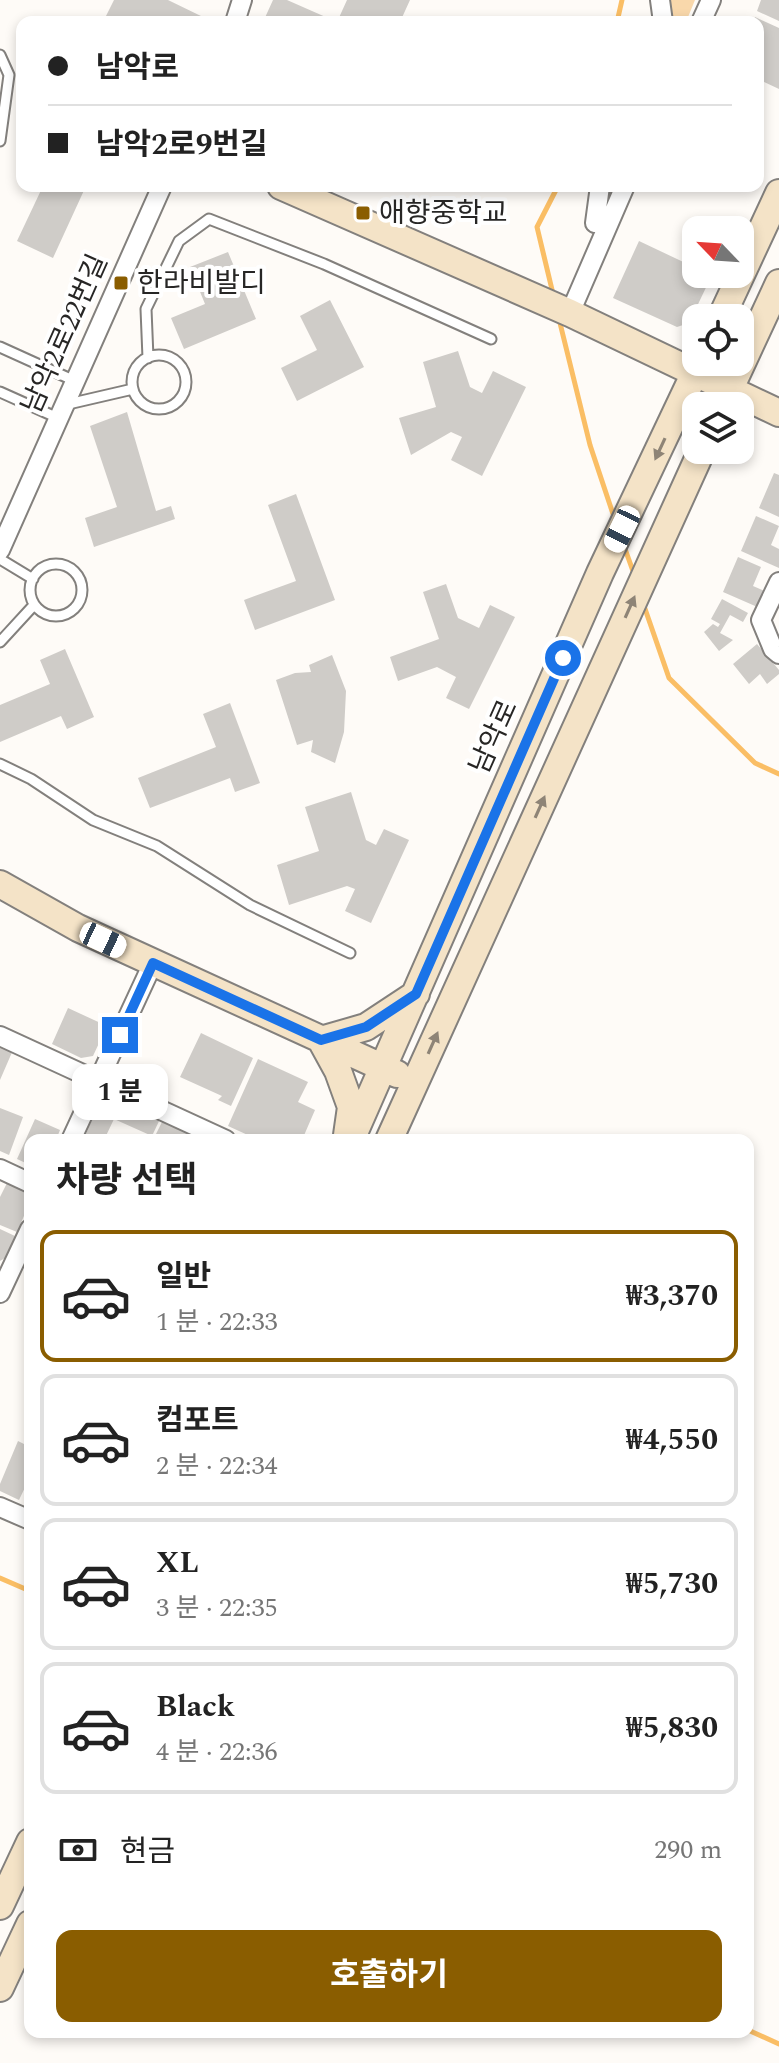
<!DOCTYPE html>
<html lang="ko">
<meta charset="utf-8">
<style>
:root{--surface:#fff;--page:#f2f2f2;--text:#222;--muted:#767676;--line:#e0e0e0;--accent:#8a5d00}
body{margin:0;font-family:Spectral,"Noto Sans KR",serif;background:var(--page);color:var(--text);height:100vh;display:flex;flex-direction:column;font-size:30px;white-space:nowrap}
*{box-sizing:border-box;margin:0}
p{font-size:26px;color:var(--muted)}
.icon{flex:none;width:44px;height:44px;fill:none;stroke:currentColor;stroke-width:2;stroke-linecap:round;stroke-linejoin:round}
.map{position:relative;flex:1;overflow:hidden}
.sheet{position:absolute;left:24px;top:1134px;width:730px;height:904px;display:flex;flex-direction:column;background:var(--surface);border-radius:16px;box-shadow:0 4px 12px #0003}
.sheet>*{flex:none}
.top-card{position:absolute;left:16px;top:16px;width:748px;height:176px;border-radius:16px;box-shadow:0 4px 12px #0003;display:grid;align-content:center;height:176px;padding:0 32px;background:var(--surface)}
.needle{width:52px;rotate:295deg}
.controls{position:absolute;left:682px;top:216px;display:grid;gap:16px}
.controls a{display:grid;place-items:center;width:72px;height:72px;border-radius:16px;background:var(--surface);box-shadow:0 4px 12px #0003;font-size:40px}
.end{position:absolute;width:36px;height:36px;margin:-18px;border:10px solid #1a73e8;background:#fff;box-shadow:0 0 0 4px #fff}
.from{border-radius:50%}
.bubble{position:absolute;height:56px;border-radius:16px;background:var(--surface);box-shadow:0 4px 12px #0003;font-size:26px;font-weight:700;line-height:56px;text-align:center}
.car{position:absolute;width:24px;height:48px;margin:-24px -12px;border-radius:10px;box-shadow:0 0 6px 2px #0007;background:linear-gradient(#fff 24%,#345 0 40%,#fff 0 76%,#345 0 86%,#fff 0)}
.top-card b{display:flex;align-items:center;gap:28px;height:76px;font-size:30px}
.top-card b+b{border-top:2px solid var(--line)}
.top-card i{width:20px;height:20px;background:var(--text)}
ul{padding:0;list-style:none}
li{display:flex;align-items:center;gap:24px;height:132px;margin:0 16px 12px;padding:0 16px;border:4px solid var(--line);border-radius:16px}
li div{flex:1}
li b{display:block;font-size:30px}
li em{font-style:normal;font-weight:700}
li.active{border-color:var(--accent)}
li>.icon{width:72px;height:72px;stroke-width:1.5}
h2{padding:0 32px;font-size:36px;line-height:96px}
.pay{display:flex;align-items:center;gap:20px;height:88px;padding:0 32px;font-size:30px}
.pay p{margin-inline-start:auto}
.cta{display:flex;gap:16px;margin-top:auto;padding:16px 32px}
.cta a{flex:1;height:92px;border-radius:16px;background:var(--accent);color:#fff;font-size:32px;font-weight:700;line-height:92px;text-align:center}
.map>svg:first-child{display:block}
</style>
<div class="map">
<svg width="779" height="2063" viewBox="0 0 779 2063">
<rect width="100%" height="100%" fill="#fefbf7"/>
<!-- green -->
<path fill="#f9d8ab" d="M666 0H695L686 22H668Z"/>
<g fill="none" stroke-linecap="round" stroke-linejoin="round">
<!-- stream -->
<path stroke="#fabe65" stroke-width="5" d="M617 22 622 0
M554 298 537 227 558 186
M559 319 590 445 614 517
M624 546 634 574
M643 603 669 678 755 763 779 774
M0 1578 30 1591
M748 2030 779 2044"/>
</g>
<!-- building -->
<path fill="#cfccc8" d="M114 0H168L203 17 201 22H103Z
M273 0H287L337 22 347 0H410L400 22H263Z
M761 0H779V21L757 11Z
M755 17 779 28V89L758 79V22H753Z
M43 186H86L53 258 17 241Z
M639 241 696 268V274L712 275 689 323 677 327 613 298Z
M228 252 256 319 184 349 171 318 205 304 190 267Z
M330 300 364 367 297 401 281 368 317 350 300 316Z
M458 351 470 387 482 393 493 371 526 387 482 476 451 460 462 437 451 432 411 455 399 418 436 407 423 362Z
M127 412 156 511 171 506 175 519 94 547 85 518 117 507 90 426Z
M774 473 779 475V517L759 508Z
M296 494 335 600 255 630 244 600 296 581 268 505Z
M756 516 779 526 771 545 779 549V568L741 551Z
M738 557 761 567 753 586 769 593 762 609 723 592Z
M446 584 458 618 479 628 490 605 515 617 469 709 446 698 456 677 437 667 398 681 390 657 439 639 423 592Z
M722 599 748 613 743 622 730 615 720 633 733 640 719 651 704 632 713 624 718 627 720 624 711 619Z
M757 644 779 670V674L767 684 760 674 749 684 733 664Z
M65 649 94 717 67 729 61 716 0 742V705L50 684 40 660Z
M332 655 346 691 344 732 335 763 311 752 313 740 297 745 276 680 295 673 311 672 309 665Z
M230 703 260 783 235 792 230 778 150 808 138 778 216 747 203 714Z
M351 792 366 840 376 845 384 829 409 840 371 923 345 911 355 889 347 886 289 905 277 865 319 851 305 807Z
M68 1008 107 1026 93 1056 81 1058 52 1044Z
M201 1033 253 1058 231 1106 218 1100 222 1096 180 1077Z
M0 1044 13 1050 0 1080Z
M258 1059 308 1082 298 1102 315 1110 302 1140H259L228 1126Z
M106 1098H115L160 1119 152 1136 114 1119 104 1140H83L100 1103Z
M0 1108 23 1117 9 1155 0 1151Z
M35 1119 60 1130 56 1140H30V1165L17 1159Z
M163 1120 213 1140H153Z
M8 1181 24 1188 30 1202 17 1232 0 1225V1197Z
M0 1229 15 1236 5 1258 0 1261Z
M18 1441 30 1447V1477L19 1500 0 1491V1484Z"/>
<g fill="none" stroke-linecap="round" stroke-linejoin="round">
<defs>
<path id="lane" d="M0 55 9 75 0 141
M0 347 75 381
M132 382a27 27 0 1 1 54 0a27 27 0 1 1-54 0Z
M148 358 146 309 179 241 209 219 324 264 491 339
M0 392 58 418
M64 405 133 389
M0 559 33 579
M30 590a26 26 0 1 1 52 0a26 26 0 1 1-52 0Z
M0 642 34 605
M0 764 31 779 93 820 157 846 250 905 350 953"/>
<path id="street" d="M660 0 663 22
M235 22 242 0
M701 22 711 0
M595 223 600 186
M570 313 625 186
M0 550 162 186
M779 582 761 620 773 649 779 654
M0 1036 226 1140
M71 1140 153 963
M0 1169 30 1183
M0 1293 30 1229
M0 1507 30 1520"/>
<path id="secondary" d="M281 186 570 313 779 413
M721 318 779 193
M722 406 779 283
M0 884 78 928 397 1074
M347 1135 351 1107 338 1071 321 1040 366 1027 416 994
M351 1140 600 573 700 362
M389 1140 702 450
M0 1906 30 1842
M0 1988 30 1924"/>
</defs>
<!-- lane casing -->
<use href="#lane" stroke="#83807d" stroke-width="13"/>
<!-- street casing -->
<use href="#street" stroke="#83807d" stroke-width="22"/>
<!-- secondary casing -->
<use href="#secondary" stroke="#83807d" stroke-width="30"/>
<!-- lane -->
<use href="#lane" stroke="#fff" stroke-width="9"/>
<!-- street -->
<use href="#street" stroke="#fff" stroke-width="18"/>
<!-- secondary -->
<use href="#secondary" stroke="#f4e3c7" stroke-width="26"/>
</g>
<!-- one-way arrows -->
<defs><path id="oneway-solid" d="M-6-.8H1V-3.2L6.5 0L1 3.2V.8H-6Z" transform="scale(2)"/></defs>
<g fill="#8e8476">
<use href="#oneway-solid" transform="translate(660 449) rotate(115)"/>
<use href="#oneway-solid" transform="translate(630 607) rotate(-66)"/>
<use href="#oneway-solid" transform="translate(540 807) rotate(-66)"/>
<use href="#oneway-solid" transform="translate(433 1043) rotate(-66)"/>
</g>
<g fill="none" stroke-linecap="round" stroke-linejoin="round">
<!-- route -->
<path stroke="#1a73e8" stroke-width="10" d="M120 1035 153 963 321 1040 366 1027 416 994 563 658"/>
</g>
<!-- markers -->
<g fill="#8a5d00" stroke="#fff" stroke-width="3">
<rect x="355" y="205" width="16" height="16" rx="4"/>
<rect x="113" y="275" width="16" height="16" rx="4"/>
</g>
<g text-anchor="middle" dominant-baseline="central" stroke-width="8" stroke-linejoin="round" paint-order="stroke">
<!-- poi labels -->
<g font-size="28" fill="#272625" stroke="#fff" text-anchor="start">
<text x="379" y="213">애향중학교</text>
<text x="137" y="283">한라비발디</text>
</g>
<!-- street labels -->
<g font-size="28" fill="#272625" stroke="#fff">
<text transform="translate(65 334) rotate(-66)">남악2로22번길</text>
<text transform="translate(494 737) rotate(-66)">남악로</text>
</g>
</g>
</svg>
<div class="controls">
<a><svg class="needle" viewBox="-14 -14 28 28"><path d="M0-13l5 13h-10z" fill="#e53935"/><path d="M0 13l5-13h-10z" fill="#767676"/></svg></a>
<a><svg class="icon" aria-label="locate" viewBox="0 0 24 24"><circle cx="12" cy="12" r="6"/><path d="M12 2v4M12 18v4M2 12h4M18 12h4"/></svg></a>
<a><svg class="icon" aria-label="layers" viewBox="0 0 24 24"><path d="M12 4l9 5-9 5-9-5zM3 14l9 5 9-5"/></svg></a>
</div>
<i class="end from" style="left:563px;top:658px"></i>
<i class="end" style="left:120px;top:1035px"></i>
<div class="bubble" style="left:72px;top:1064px;width:96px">1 분</div>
<i class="car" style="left:622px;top:529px;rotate:206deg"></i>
<i class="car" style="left:103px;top:940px;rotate:115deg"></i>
<div class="top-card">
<b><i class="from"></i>남악로</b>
<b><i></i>남악2로9번길</b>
</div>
<section class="sheet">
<h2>차량 선택</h2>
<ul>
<li class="active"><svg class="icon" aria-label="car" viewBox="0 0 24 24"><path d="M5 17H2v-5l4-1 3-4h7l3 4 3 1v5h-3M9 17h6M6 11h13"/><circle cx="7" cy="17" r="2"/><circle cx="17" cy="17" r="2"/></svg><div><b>일반</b><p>1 분 · 22:33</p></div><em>₩3,370</em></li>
<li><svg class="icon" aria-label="car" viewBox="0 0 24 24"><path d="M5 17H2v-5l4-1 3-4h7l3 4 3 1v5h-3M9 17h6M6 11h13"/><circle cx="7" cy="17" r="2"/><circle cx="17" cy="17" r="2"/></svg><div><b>컴포트</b><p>2 분 · 22:34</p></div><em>₩4,550</em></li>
<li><svg class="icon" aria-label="car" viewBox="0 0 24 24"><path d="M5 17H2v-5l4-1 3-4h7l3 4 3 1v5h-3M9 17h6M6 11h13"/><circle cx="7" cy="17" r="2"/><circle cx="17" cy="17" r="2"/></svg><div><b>XL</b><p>3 분 · 22:35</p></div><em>₩5,730</em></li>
<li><svg class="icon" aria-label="car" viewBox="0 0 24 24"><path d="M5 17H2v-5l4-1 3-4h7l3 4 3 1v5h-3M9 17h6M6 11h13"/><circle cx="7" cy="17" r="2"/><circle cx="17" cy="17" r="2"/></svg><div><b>Black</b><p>4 분 · 22:36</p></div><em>₩5,830</em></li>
</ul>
<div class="pay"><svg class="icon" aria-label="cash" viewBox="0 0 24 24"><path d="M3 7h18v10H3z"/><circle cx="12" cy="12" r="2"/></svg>현금<p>290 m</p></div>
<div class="cta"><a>호출하기</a></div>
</section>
</div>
